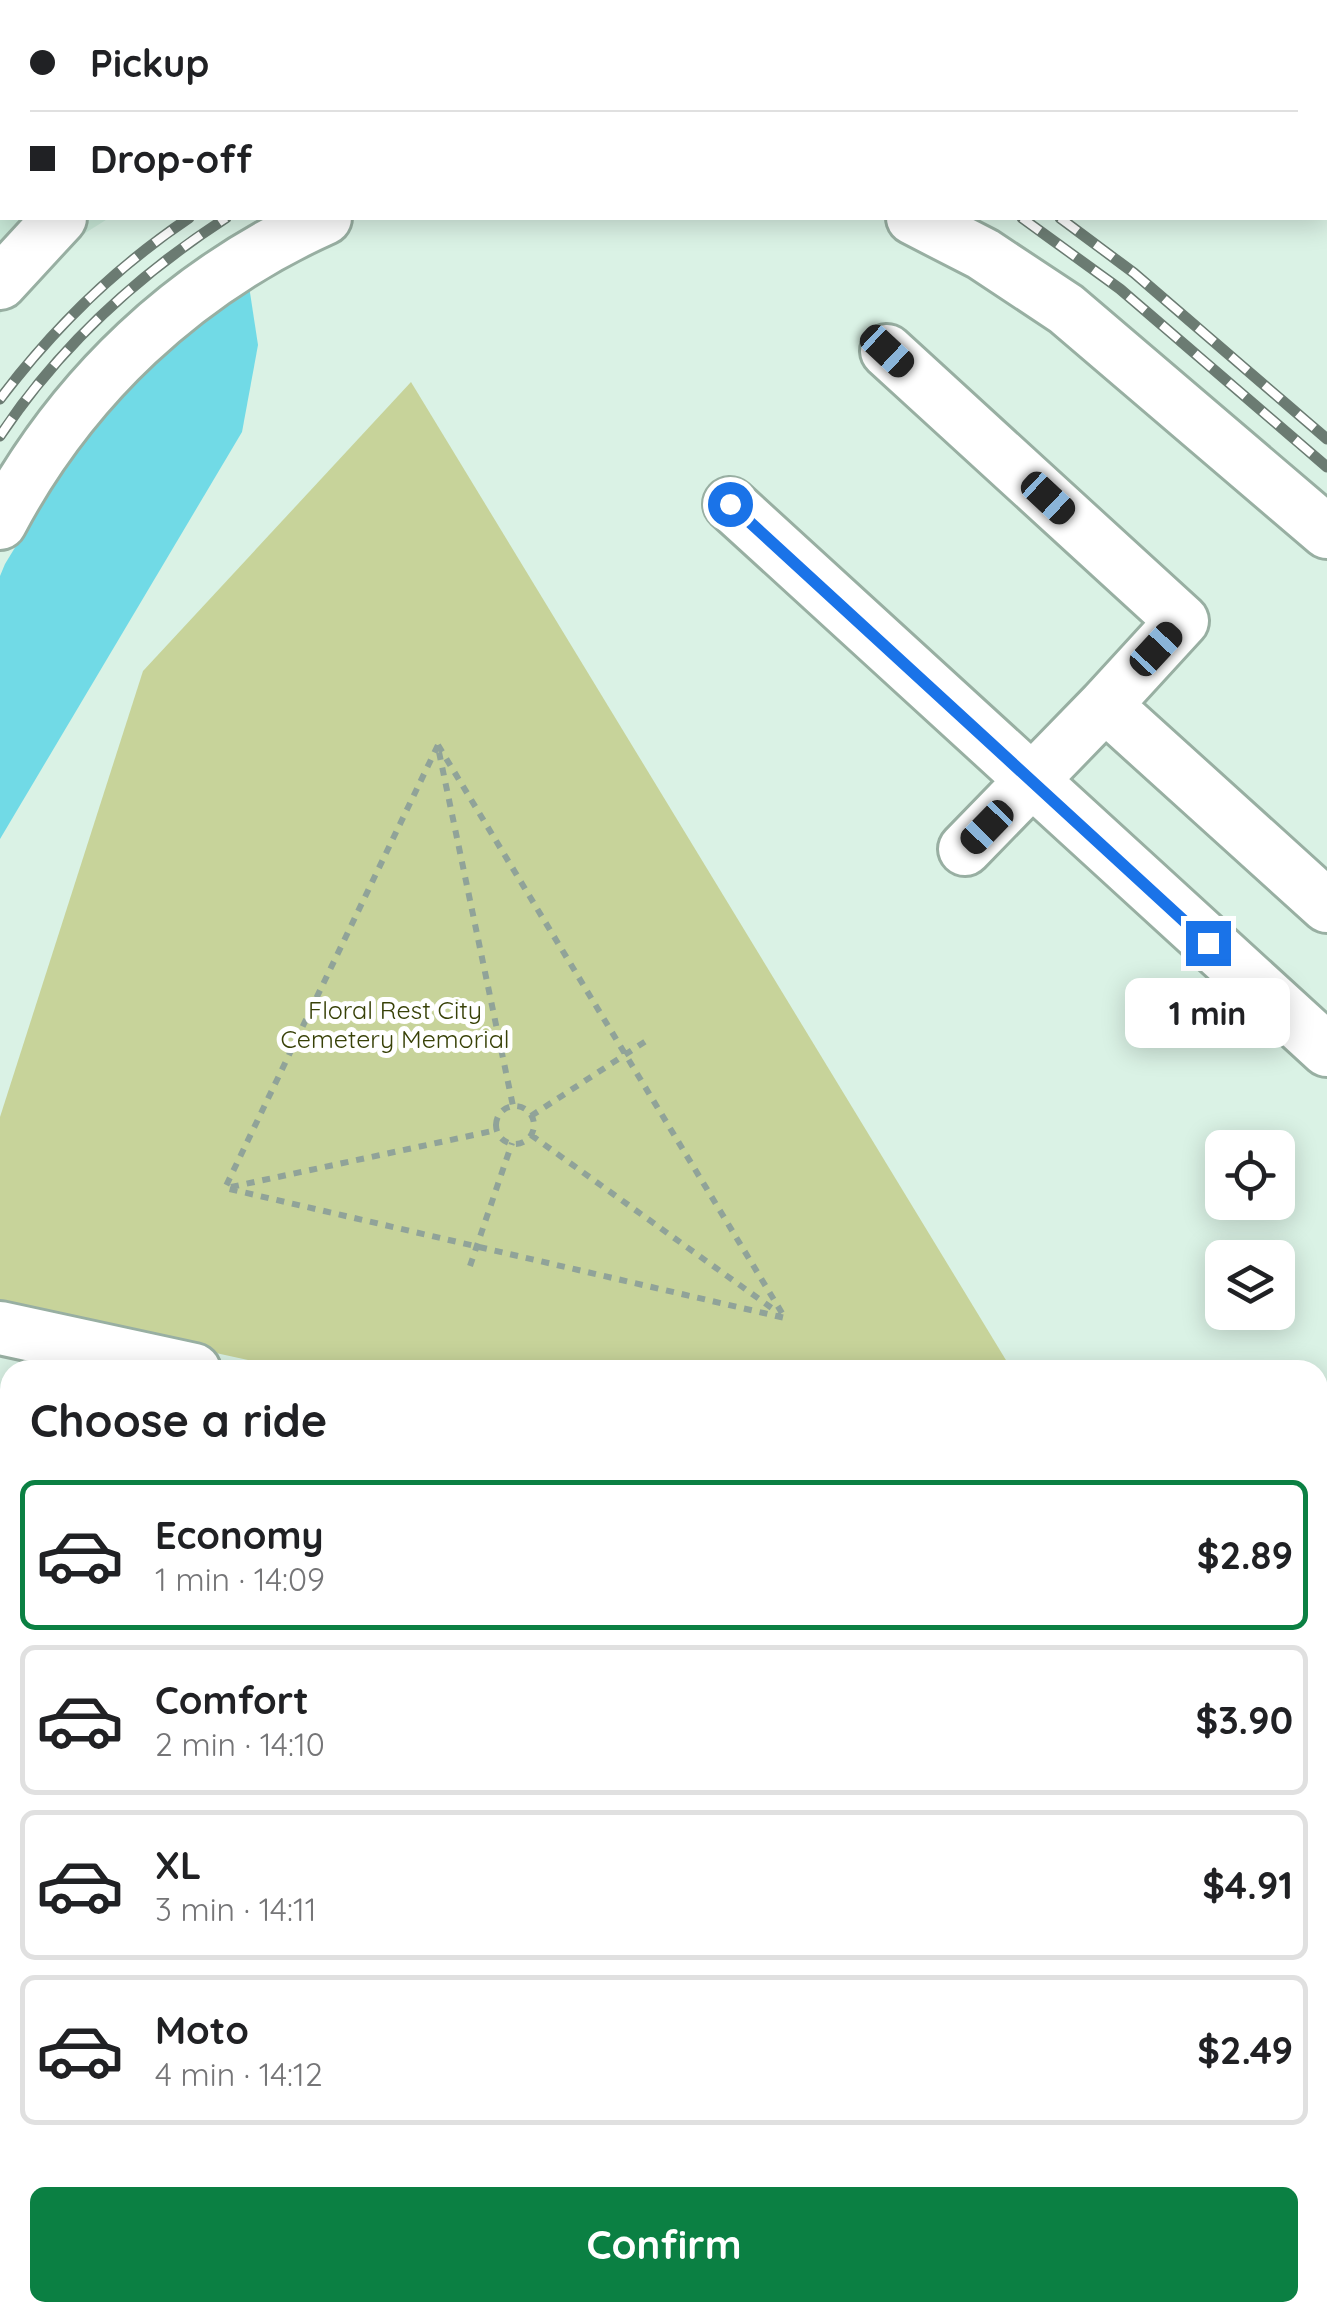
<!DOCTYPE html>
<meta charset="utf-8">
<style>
:root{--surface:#fff;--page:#f2f2f2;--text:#202124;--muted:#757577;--line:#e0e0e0;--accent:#0b8043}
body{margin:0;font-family:Quicksand,sans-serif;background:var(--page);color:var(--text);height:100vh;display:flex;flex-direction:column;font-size:38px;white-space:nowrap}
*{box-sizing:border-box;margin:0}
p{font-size:32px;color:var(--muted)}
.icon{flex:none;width:55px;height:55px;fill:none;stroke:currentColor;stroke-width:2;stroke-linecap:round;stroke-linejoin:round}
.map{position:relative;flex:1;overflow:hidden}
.sheet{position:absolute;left:0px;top:1360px;width:1328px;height:962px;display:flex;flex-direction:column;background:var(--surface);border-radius:30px 30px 0 0;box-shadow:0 5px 25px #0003}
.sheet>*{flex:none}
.banner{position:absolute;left:0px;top:0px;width:1328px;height:220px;box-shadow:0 5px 25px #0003;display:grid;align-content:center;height:220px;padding:0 30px;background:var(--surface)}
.fabs{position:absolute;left:1205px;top:1130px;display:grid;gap:20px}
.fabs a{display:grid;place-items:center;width:90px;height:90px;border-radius:15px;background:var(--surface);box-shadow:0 5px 25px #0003;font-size:50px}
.end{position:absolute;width:45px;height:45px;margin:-22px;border:12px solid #1a73e8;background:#fff;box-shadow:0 0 0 5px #fff}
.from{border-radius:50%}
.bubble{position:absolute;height:70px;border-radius:15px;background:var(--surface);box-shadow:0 5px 25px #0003;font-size:32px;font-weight:700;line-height:70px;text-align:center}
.car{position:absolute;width:30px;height:60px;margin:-30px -15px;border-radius:12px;box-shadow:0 0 8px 2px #0007;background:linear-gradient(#222 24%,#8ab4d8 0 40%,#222 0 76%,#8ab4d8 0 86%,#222 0)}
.banner b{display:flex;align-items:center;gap:35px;height:95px;font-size:38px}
.banner b+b{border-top:2px solid var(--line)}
.banner i{width:25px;height:25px;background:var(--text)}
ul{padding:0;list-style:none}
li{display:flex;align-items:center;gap:30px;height:150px;margin:0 20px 15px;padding:0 10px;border:5px solid var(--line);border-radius:15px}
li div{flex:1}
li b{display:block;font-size:38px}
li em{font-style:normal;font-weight:700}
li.current{border-color:var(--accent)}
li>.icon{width:90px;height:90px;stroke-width:1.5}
h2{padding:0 30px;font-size:45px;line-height:120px}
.primary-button{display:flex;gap:20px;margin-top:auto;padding:20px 30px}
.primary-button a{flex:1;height:115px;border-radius:15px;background:var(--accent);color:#fff;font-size:40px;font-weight:700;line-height:115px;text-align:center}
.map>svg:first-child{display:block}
</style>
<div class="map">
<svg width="1327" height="2321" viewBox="0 0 1327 2321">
<rect width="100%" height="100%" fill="#daf2e5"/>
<!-- built -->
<path fill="#c9e9d8" d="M0 0 55 2H2V218H109L52 254 0 314Z
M1318 1659 1327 1661V2315L1318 2296Z"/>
<!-- green -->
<path fill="#c7d39a" d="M411 382 1012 1370H294L0 1306V1117L143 671Z"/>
<!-- water -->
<path fill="#71dae6" d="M249 286 258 345 242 432 0 839V576L5 564 78 444 155 355Z"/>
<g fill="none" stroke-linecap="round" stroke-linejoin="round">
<defs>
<path id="minor" d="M0 40 2 42
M913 218 983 254 1066 309 1327 532
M0 283 60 218
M887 351 1182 621 1105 705 1327 906
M730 504 1327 1050
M0 523C72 387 185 281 325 218
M965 849 1105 705
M0 1328 194 1370
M1318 1625 1327 1632"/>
</defs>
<!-- minor casing -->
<use href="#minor" stroke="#98afa2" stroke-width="58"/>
<!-- path -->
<path stroke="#90a399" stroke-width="6" stroke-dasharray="8 8" stroke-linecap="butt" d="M438 745 785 1318 225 1188Z
M439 752 513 1106
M496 1125a19 19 0 1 1 38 0a19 19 0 1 1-38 0Z
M531 1116 649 1039
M531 1135 780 1314
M231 1187 497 1130
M470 1266 512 1143"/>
<!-- minor -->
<use href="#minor" stroke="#fff" stroke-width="52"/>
<defs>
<path id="rail" d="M1143 0 1145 2
M1196 0 1199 2
M1257 0 1260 2
M1297 0 1299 2
M1325 26 1327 28
M1325 60 1327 62
M1325 122 1327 124
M1325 176 1327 178
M1022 218 1120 289 1327 467
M1060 218 1134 273 1327 439
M0 399C53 329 116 267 189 218
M0 436C59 347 138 275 226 218"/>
</defs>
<!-- rail casing -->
<use href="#rail" stroke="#6b7b72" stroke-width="11"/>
<!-- rail -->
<use href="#rail" stroke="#fff" stroke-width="8" stroke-dasharray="22" stroke-linecap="butt"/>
</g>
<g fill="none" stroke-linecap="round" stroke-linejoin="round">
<!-- route -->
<path stroke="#1a73e8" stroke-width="12" d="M730 504 1208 943"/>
</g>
<g text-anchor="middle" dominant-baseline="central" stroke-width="10" stroke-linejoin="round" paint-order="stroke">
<!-- park labels -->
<g font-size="25" fill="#384107" stroke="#fff">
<text x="395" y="1009">Floral Rest City<tspan x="395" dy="29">Cemetery Memorial</tspan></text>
</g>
</g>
</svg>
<div class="fabs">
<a><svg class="icon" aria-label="locate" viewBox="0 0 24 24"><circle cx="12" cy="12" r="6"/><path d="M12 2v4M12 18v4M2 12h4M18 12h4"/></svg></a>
<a><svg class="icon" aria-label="layers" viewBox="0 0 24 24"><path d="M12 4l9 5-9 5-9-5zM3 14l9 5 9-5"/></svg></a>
</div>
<i class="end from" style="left:730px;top:504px"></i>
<i class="end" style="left:1208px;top:943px"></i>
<div class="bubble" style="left:1125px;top:978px;width:165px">1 min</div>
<i class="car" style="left:887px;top:351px;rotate:133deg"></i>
<i class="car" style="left:1048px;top:498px;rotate:133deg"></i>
<i class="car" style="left:1156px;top:649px;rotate:43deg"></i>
<i class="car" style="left:987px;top:827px;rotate:224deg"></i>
<div class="banner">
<b><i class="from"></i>Pickup</b>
<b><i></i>Drop-off</b>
</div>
<section class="sheet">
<h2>Choose a ride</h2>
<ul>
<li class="current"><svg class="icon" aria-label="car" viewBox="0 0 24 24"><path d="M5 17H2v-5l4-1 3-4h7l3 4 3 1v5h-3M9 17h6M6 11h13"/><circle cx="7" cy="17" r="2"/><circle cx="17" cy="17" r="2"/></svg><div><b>Economy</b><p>1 min · 14:09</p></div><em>$2.89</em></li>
<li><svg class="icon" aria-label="car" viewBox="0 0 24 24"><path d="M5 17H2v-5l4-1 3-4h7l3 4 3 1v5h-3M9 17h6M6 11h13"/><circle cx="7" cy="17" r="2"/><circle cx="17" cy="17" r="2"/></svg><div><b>Comfort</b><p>2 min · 14:10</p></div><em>$3.90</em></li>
<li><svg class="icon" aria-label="car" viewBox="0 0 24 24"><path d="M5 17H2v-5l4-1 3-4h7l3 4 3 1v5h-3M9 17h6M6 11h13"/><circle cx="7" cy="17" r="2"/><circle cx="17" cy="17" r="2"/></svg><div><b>XL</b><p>3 min · 14:11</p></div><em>$4.91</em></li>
<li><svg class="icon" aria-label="car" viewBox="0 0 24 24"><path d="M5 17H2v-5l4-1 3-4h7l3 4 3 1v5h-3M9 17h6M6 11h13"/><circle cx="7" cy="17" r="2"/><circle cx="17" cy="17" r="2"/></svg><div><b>Moto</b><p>4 min · 14:12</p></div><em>$2.49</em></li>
</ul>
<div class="primary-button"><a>Confirm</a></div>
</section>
</div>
